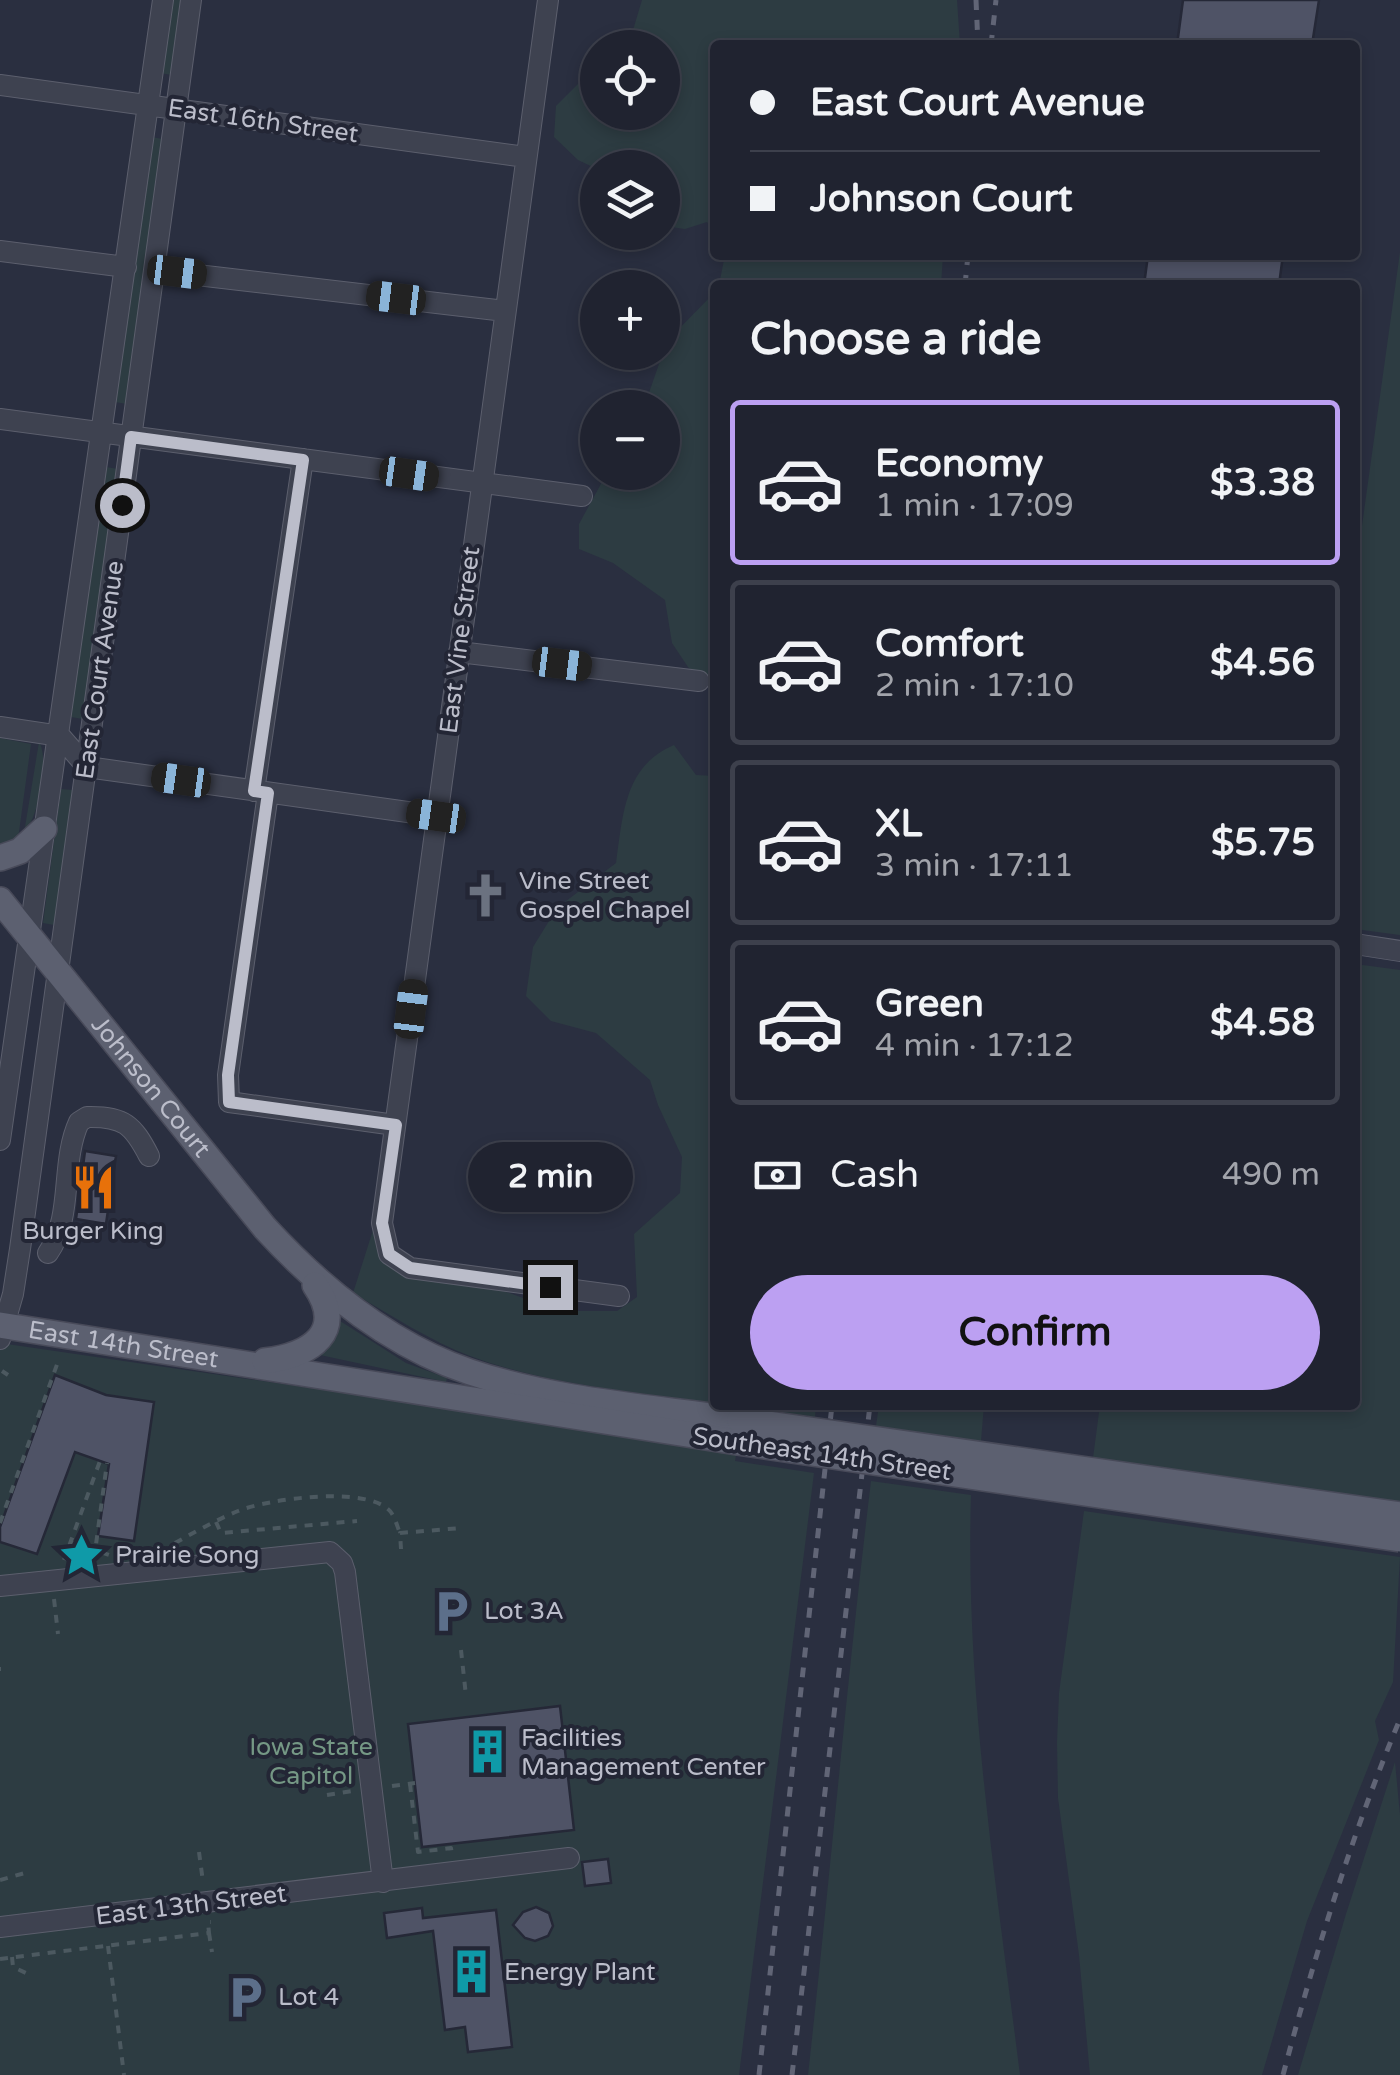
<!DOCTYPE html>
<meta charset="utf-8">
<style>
:root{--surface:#202330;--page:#2d2f3c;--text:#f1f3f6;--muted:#a2a4ab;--line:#3d404c;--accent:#bca0f2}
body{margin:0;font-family:"Varela Round",sans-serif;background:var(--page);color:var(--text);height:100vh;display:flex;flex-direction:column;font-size:38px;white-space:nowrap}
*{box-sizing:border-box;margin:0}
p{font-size:32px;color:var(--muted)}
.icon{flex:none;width:55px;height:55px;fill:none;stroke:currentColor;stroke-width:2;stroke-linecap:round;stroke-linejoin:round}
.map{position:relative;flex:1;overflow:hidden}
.panel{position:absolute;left:710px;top:280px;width:650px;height:1130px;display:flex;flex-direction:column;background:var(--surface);border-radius:10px;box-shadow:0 5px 15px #0003,0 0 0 2px var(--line)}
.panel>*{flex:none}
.guide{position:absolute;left:710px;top:40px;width:650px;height:220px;border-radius:10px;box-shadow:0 5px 15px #0003,0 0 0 2px var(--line);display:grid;align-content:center;height:220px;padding:0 40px;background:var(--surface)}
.tools{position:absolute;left:580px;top:30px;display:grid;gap:20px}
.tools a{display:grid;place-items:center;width:100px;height:100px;border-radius:50%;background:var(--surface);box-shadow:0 5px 15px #0003,0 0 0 2px var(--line);font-size:50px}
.end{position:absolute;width:45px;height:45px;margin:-22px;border:12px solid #bbbdca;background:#111;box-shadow:0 0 0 5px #111}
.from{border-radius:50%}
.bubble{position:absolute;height:70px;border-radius:35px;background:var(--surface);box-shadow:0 5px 15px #0003,0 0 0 2px var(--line);font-size:32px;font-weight:700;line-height:70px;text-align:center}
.car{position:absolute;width:30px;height:60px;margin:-30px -15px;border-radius:12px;box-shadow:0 0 8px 2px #0007;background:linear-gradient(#222 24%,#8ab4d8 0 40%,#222 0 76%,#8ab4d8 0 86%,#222 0)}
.guide b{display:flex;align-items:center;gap:35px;height:95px;font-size:38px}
.guide b+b{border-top:2px solid var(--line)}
.guide i{width:25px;height:25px;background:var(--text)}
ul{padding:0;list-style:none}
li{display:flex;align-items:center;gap:30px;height:165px;margin:0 20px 15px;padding:0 20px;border:5px solid var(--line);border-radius:10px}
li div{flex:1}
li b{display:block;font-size:38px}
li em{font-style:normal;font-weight:700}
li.selected{border-color:var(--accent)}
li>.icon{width:90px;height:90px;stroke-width:1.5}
h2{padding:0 40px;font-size:45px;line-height:120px}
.pay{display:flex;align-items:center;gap:25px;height:110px;padding:0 40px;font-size:38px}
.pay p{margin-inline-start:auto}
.primary-button{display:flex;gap:20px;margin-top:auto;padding:20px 40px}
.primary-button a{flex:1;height:115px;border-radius:60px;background:var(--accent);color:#111;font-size:40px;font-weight:700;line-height:115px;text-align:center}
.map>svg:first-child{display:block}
</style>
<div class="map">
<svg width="1400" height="2075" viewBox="0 0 1400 2075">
<rect width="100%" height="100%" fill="#2a2f40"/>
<!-- green -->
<path fill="#2d3c42" d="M170 0H183L172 75 160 73Z
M642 0H957L960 45H715V235L707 222 685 229 664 226 662 168 597 169 578 160 554 137 556 106 586 76 597 70 598 112H662V48L628 47Z
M151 137 163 139 127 404 115 402Z
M1400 252V935L1355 929V576Z
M725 255H943L941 285H719Z
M715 292V694L688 667 672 643 665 600 613 563 579 549V524L607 473 662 472V408L644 407 667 341Z
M106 467 118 469 83 719 71 717Z
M0 738 31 744 19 832 15 845 0 849Z
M39 742C50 759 38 819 24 833Z
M674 745 696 775 715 776V1403C633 1392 548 1385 470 1356 429 1340 392 1316 353 1293L374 1227 376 1246 384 1259 501 1290 559 1311H617L637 1297 634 1234 680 1193 682 1157 658 1105 650 1080 596 1033 551 1021 526 996 533 947 557 908 616 863C623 815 624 766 674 745Z
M61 789 73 790 54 925 43 923Z
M1355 964 1400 970V1502L1093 1458 1100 1405H1355Z
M337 1319 406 1363 447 1378 446 1382 320 1355Z
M0 1343 393 1400 736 1455 735 1461 814 1473 739 2075H0Z
M728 1405H816L815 1417Z
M879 1405H984L981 1441 876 1426Z
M871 1481 971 1495C965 1689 996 1883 1020 2075H808C830 1877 847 1679 871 1481Z
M1084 1511 1400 1557 1393 1682 1375 1721 1379 1740 1307 1921 1262 2075H1090L1079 1955 1058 1798 1057 1742 1059 1693Z
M1395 1762 1400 1815V2075H1298L1346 1914Z"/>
<!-- building -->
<path fill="#4f5366" stroke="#252837" stroke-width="2.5" d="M1183 0H1319L1312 45H1177Z
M1148 255H1283L1279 285H1144Z
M85 1151 116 1156 106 1224 76 1219Z
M55 1375 106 1395 154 1402 134 1541 98 1536 109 1464 75 1452 37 1554 0 1542V1527Z
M560 1706 574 1830 422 1847 408 1724Z
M608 1859 611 1883 585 1886 582 1862Z
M536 1907 549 1913 553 1926 548 1936 535 1941 525 1938 513 1925 523 1912Z
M422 1908 423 1918 496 1910 512 2047 468 2052 465 2027 445 2030 433 1931 387 1938 384 1913Z"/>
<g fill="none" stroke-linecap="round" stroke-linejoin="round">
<defs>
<path id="minor" d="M548 0 382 1223 389 1254 410 1268 619 1296
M0 85 526 157
M0 251 126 267
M154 270 505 311
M0 419 582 496
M459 652 699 681
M0 727 60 736 87 767 436 816
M254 791 303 459
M268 793 228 1075 229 1102 395 1125
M1355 944 1400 951
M0 1140 163 0
M48 1253C74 1216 60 1163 79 1122L87 1117C124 1116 133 1125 149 1156
M0 1339 13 1294 20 1249 191 0
M0 1586 330 1552 342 1563 345 1572 383 1882
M0 1927 569 1858"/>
<g id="major">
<path d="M0 858 20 851 44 829"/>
<path id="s1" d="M0 900 265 1228C322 1290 389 1345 470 1372 556 1401 651 1407 740 1420"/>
<path id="s2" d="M0 1325 737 1442"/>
<path d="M265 1361C311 1355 347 1332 315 1285"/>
</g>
</defs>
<!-- minor casing -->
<use href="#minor" stroke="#5c5f6d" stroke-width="22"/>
<!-- major casing -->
<use href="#major" stroke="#484a59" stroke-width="28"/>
<!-- path -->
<path stroke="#4c5960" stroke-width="4" stroke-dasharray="8 8" stroke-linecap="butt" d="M2 1371 8 1375
M216 1522 221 1533 357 1521
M0 1523 59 1359
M71 1542 109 1555
M175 1543C195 1532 216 1520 238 1511 268 1499 366 1485 390 1511 395 1517 397 1526 400 1533
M401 1549 400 1533 461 1528
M94 1559 107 1463
M64 1560 100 1461
M54 1599 58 1634
M461 1650 466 1696
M0 1669H1
M410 1784 418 1852 451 1848 452 1855
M392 1786 415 1783
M327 1795 352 1791
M199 1852 203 1882
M0 1880 25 1873
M209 1933 212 1952
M108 1946 124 2075
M12 1957 13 1967 26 1973
M0 1959 209 1933 208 1922H211"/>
<!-- minor -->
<use href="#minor" stroke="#3e4250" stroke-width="20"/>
<!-- major -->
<use href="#major" stroke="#5c6070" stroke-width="25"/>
<!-- rail -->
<path stroke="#616576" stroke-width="5" stroke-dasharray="10 10" stroke-linecap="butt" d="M976 0 978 45
M991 45 996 0
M965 285 968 255
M759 2075 832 1405
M792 2075 870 1405
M1283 2075C1315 1954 1352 1834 1400 1719"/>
<defs>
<path id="major-bridge" d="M740 1420 1400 1515
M737 1442 1400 1539"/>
</defs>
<!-- major-bridge casing -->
<use href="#major-bridge" stroke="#484a59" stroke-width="28" stroke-linecap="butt"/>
<!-- major-bridge -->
<use href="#major-bridge" stroke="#5c6070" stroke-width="25"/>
</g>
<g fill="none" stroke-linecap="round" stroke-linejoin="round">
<!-- route -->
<path stroke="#bbbdca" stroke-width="12" d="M122 505 131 437 303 460 254 791 268 793 228 1075 229 1102 396 1125 382 1223 389 1254 410 1268 550 1287"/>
</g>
<!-- icons -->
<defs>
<symbol id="church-bare" viewBox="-9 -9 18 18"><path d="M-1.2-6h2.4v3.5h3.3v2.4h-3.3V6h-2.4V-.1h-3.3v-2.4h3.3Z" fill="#6b7280" stroke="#232635" stroke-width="2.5" paint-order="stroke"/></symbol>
<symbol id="restaurant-bare" viewBox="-9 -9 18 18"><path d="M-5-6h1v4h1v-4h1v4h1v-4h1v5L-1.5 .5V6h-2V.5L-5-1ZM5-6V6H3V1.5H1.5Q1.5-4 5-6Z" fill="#e8710a" stroke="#232635" stroke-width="2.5" paint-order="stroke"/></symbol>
<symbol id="sight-bare" viewBox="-9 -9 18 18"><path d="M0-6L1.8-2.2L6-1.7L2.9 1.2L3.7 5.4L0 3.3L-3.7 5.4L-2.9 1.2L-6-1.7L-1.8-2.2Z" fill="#0f9aa8" stroke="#232635" stroke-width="2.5" paint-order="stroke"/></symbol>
<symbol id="parking-bare" viewBox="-9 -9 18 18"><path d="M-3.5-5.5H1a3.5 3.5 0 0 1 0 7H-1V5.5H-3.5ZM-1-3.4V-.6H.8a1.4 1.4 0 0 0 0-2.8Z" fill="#5c6f8a" stroke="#232635" stroke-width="2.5" paint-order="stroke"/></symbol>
<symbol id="building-bare" viewBox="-9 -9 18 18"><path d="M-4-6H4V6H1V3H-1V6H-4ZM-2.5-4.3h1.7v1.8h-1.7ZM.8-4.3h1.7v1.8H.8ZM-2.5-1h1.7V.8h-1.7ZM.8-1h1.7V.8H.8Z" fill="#0f9aa8" stroke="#232635" stroke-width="2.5" paint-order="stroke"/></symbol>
</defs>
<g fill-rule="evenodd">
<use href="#church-bare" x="454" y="864" width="63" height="63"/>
<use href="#restaurant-bare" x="62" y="1156" width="63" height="63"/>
<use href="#sight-bare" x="50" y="1524" width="63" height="63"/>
<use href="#parking-bare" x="420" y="1580" width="63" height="63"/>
<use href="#building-bare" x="456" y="1720" width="63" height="63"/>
<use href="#building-bare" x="440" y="1940" width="63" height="63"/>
<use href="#parking-bare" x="214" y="1966" width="63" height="63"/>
</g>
<g text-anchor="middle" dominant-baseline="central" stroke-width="8" stroke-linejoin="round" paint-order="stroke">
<!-- street labels -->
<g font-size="25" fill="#bbbdca" stroke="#232635">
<text transform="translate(263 121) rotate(8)">East 16th Street</text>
<text transform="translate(460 640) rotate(-83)">East Vine Street</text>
<text transform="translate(100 670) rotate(-82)">East Court Avenue</text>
<text stroke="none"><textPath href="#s1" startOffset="240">Johnson Court</textPath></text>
<text stroke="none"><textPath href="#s2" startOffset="125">East 14th Street</textPath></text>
<text transform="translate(822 1454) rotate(8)">Southeast 14th Street</text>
<text transform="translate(191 1905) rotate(-7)">East 13th Street</text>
</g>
<!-- poi labels -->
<g font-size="25" fill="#bbbdca" stroke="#232635" text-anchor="start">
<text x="519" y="881">Vine Street<tspan x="519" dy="29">Gospel Chapel</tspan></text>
<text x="93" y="1231" text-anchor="middle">Burger King</text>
<text x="115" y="1555">Prairie Song</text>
<text x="484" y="1611">Lot 3A</text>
<text x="521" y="1738">Facilities<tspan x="521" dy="29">Management Center</tspan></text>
<text x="504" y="1972">Energy Plant</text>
<text x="278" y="1997">Lot 4</text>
</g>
<!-- park labels -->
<g font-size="25" fill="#759885" stroke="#232635">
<text x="311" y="1747">Iowa State<tspan x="311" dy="29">Capitol</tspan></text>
</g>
</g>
</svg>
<div class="tools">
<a><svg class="icon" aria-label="locate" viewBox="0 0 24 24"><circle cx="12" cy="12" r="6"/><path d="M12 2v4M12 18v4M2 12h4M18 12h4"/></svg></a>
<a><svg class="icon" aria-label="layers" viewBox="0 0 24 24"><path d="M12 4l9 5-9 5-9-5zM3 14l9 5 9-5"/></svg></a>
<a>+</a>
<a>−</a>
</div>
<i class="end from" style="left:122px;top:505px"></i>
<i class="end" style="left:550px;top:1287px"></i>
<div class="bubble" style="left:468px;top:1142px;width:165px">2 min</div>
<i class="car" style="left:177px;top:272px;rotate:97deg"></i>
<i class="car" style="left:396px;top:298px;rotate:277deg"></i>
<i class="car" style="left:409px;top:474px;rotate:98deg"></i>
<i class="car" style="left:562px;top:664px;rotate:97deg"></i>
<i class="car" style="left:181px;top:780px;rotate:278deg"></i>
<i class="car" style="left:436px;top:816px;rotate:278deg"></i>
<i class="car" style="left:411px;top:1009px;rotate:7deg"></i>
<div class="guide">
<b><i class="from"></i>East Court Avenue</b>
<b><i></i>Johnson Court</b>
</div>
<section class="panel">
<h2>Choose a ride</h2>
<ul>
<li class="selected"><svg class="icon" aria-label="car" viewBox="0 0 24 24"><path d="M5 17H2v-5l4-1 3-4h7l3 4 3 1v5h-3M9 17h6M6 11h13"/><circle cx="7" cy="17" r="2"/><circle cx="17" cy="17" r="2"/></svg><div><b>Economy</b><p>1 min · 17:09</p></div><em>$3.38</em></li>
<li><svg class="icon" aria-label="car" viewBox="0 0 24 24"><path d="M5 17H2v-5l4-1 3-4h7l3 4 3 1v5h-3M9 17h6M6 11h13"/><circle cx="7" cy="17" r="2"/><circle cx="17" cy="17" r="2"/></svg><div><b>Comfort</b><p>2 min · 17:10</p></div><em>$4.56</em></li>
<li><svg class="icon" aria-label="car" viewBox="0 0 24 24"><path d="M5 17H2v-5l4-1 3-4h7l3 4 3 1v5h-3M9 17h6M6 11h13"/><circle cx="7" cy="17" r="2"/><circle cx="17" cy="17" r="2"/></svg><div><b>XL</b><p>3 min · 17:11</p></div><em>$5.75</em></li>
<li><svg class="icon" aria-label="car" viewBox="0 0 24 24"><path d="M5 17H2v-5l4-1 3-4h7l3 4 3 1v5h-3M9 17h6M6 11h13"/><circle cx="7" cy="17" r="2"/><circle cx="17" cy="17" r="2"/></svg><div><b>Green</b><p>4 min · 17:12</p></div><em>$4.58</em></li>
</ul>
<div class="pay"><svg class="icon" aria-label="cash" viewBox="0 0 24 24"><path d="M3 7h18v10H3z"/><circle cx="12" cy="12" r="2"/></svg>Cash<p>490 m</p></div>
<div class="primary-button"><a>Confirm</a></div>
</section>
</div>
